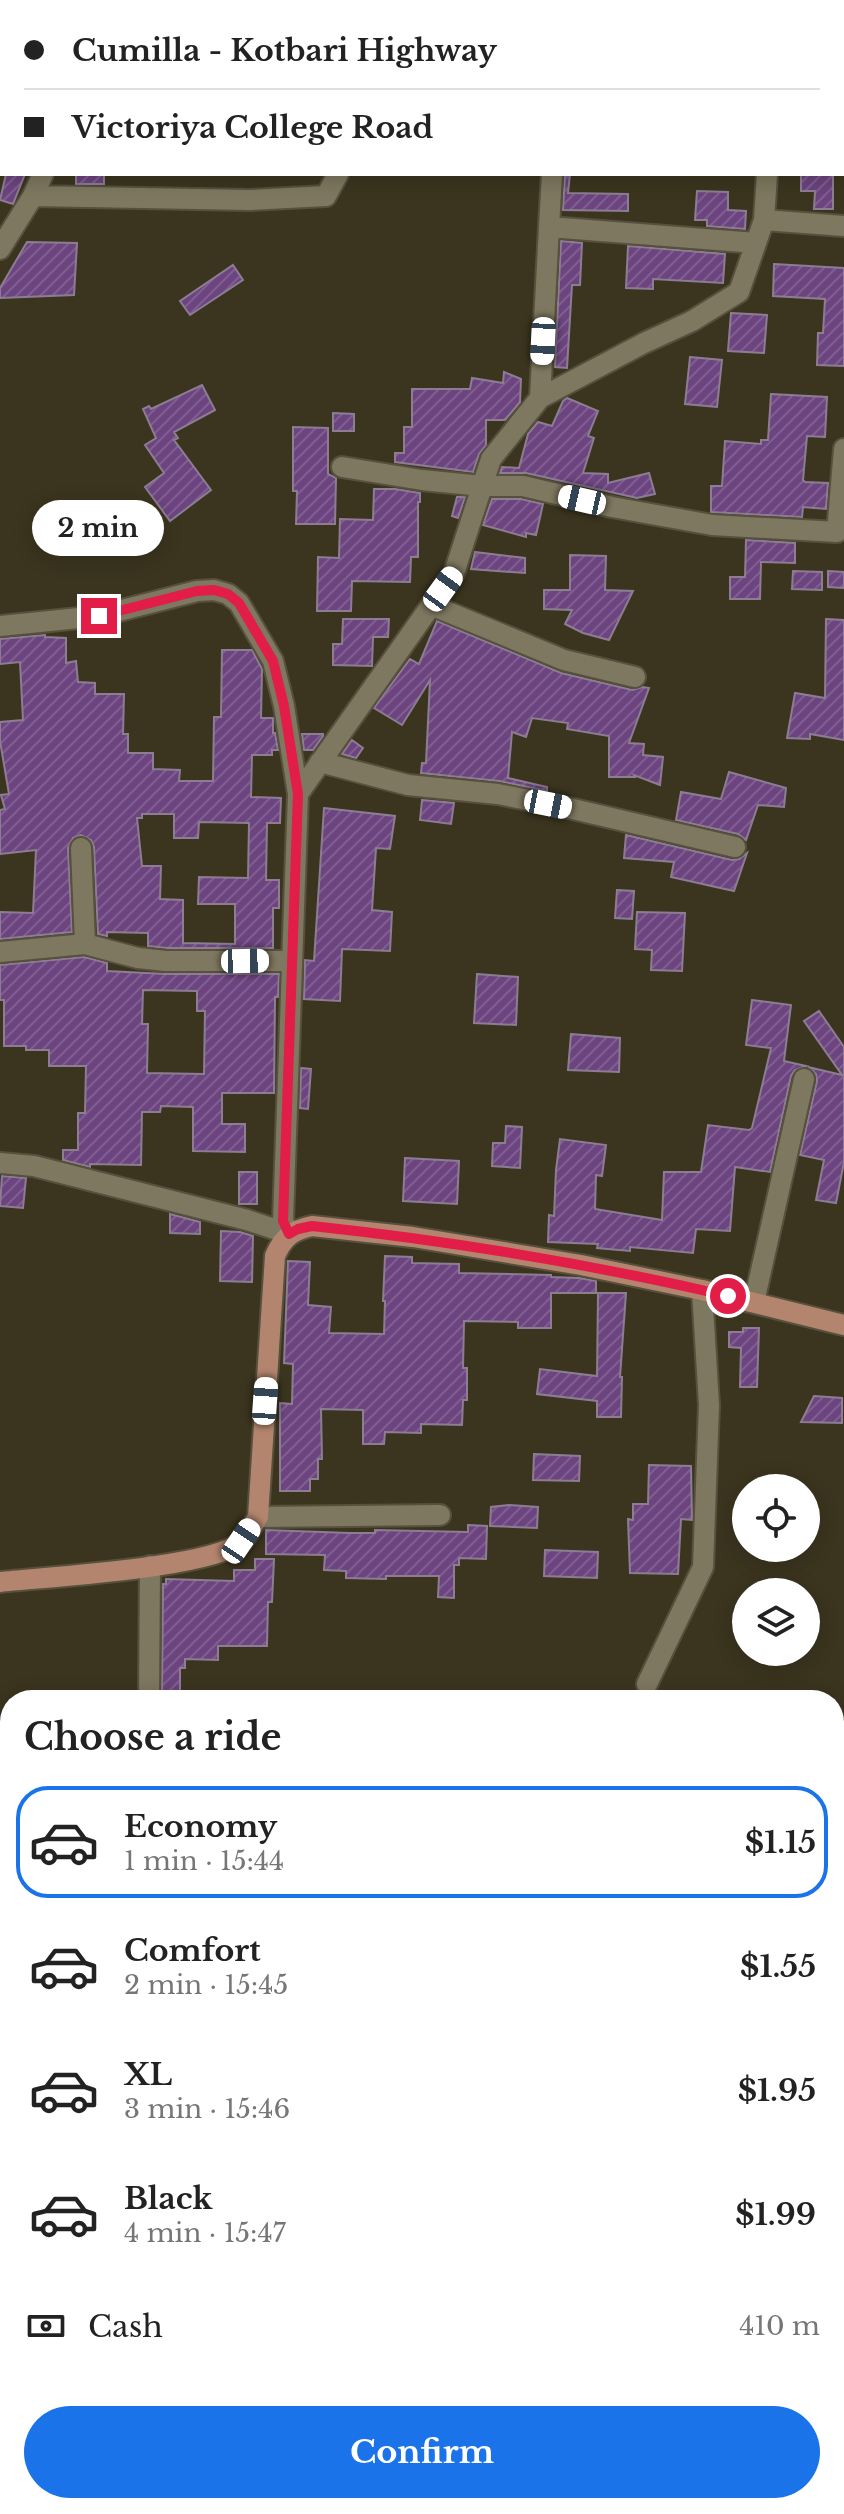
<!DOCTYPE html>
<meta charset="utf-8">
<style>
:root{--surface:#fff;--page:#f2f2f2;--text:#222;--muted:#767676;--line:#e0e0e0;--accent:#1a73e8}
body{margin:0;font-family:"Libre Baskerville",serif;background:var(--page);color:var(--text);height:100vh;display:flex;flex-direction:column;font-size:30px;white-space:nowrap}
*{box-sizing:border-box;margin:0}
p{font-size:26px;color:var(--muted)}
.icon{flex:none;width:44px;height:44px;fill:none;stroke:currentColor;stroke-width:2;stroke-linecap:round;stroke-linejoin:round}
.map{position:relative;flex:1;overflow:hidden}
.details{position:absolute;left:0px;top:1690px;width:844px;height:824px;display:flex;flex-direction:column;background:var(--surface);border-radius:32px 32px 0 0;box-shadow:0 4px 20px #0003}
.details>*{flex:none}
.hud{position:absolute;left:0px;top:0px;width:844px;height:176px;box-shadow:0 4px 20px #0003;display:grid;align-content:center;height:176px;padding:0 24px;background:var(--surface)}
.buttons{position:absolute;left:732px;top:1474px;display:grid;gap:16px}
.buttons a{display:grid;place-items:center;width:88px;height:88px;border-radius:50%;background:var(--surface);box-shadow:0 4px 20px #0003;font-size:40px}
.end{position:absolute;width:36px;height:36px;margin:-18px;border:10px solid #e11d48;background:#fff;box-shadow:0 0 0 4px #fff}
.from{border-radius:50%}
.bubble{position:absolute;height:56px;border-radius:28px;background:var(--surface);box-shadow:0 4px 20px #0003;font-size:26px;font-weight:700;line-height:56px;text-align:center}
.car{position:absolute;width:24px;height:48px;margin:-24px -12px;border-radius:10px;box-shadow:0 0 6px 2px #0007;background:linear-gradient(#fff 24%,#345 0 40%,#fff 0 76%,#345 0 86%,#fff 0)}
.hud b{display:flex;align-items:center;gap:28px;height:76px;font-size:30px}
.hud b+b{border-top:2px solid var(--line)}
.hud i{width:20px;height:20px;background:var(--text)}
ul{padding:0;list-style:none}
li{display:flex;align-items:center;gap:24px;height:112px;margin:0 16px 12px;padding:0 8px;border:4px solid transparent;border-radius:32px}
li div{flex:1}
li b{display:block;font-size:30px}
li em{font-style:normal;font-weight:700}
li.selected{border-color:var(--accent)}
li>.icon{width:72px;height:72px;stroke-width:1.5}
h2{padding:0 24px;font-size:36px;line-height:96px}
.pay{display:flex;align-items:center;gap:20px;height:88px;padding:0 24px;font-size:30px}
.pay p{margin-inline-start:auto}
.button{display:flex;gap:16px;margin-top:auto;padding:16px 24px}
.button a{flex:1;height:92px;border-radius:48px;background:var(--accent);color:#fff;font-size:32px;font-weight:700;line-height:92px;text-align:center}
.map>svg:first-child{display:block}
</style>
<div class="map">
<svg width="844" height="2514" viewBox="0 0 844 2514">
<defs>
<pattern id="building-hatch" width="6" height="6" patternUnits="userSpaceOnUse" patternTransform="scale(2)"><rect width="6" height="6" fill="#6c447f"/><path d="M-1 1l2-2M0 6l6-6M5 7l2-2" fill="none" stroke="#805e90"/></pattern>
</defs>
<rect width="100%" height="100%" fill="#3b351f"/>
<!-- building -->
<path fill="url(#building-hatch)" stroke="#8c7d93" stroke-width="2" fill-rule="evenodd" d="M6 174H25L13 204 0 200Z
M76 174H104V184H76Z
M565 174H570L568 193 628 194V211L563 210Z
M801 174H833V209H814L815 191H801Z
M697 191 728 192V210L746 211 745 229 707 226V220H695Z
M561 241 582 243 580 285H572L567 368 555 367Z
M27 242 77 243 74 295 0 298V288Z
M628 246 725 254 723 283 653 279V289L626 288Z
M774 264 844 268V366L817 365 818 333H823L825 299 773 296Z
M233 265 243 280 190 315 180 301Z
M731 313 767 315 764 353 728 351Z
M690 357 722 360 717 407 685 404Z
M504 372 521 379 520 402 505 420H486V445L479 454 473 472 395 462V453H404V427H412V389H470L472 378 503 383Z
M202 385 215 410 174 432 178 438 174 440 211 490 170 521 145 487 164 473 145 445 156 438 143 409 149 406 151 409Z
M771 394 827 397 825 437 807 436 803 480 805 482 828 483 826 509 803 507 802 517 711 512V486H722L725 441 761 444V440H768Z
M567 398 598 411 588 436 594 438 583 473 608 474V483L649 473 655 494 637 498 526 473H500L502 467 519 468 528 434 538 422 552 426 563 401Z
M333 413 354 414V431H333Z
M293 427 328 428V474L336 478 335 524H296L297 491H293Z
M374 489H395L420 493V502H418V557H411L410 582 352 581 351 611H317L318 557 339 558 340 519 373 520Z
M457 497H465L458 518 452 516Z
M492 499H521L543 504 536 535 526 533V537L483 525Z
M746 540 795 543V563L761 562 760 599H730V577H745Z
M475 552 525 558V573L471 569Z
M570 555 606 556 605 590 633 591 609 640 583 633 565 624 572 610 544 609V590H570Z
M793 571 822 572V590L792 589Z
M828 571 844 572V588L828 587Z
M343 619H389L388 637H373L372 666 333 665V644H342Z
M826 619 844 620V740L810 734V739L787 738 795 693 825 698Z
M437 621 561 673 632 690 643 687 649 688 629 743 644 744 643 755 663 757 660 785 634 775 635 777H609V736L567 729 568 723 532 718 526 737 512 732 508 778 547 787V791L499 781 421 773 422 763H426L430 680 402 725 374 708 410 659 419 664Z
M45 635V637L66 638V663L76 661 78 682 95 683V694H124L123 734H128V753H153V769L180 770 179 781H213L214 717H221L222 650H252L262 669 261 718H273V733H275L278 750H272V755H252L251 797 281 798 280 823H267L266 880H279V908H273V948H167L148 946V933L107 932V936L98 934 94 847 91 840 81 835 73 838 68 848 72 932 0 939V912L33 913 36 850 0 854V810L5 809 1 795 9 794 0 741V722L23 720 20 662 0 664V639ZM142 814H174V838H198L199 822 249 823 248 878 199 877 198 904H235V944L183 943V900L160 899 161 866H142L137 818H142Z
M302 734H323V736L313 750H304Z
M352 740 363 748 356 758 342 754Z
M729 772 786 788 784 807 758 805 746 840 738 834 676 820 681 792 721 799Z
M422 800 454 803 451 824 420 820Z
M324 808 395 816 390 849 376 848 372 910 392 912 390 951 342 949 340 1001 304 999 305 960 314 961Z
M626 835 732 860 739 859 747 853 734 891 671 877 674 862 624 858Z
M617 890 634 891 632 919 615 918Z
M637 912 685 913 682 971 651 970 652 950 635 949Z
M84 957 107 963V971L166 974H279L278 997H275L274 1093H222V1124H245V1152L193 1151V1107L161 1106 160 1112H142L141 1165 90 1164V1167L63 1160V1150H78V1113H85L86 1066H49V1050H26V1046H4V1000H0V965ZM143 990 197 991V1011H205L204 1074 147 1073 148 1024H142Z
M477 974 518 977 516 1025 474 1023Z
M752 1000 791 1005 784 1061 806 1066 795 1070 791 1076 770 1172 735 1167 730 1231 696 1229 693 1253 630 1247V1251L597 1248 598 1244 548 1242 549 1215 554 1216 556 1170 560 1139 606 1145 602 1176 596 1175 595 1209 662 1220 664 1172H701L708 1125 749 1130 752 1128 771 1048 746 1045Z
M819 1011 844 1047V1162L836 1203 816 1200 824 1160 800 1155 817 1081 816 1074 808 1067 842 1075 804 1021Z
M571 1034 620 1038 619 1072 568 1070Z
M301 1068 311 1069 308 1109 300 1108Z
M506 1126 522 1127 520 1168 492 1166 493 1143H505Z
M405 1158 459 1161 457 1204 403 1201Z
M239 1172H257V1204H239Z
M2 1176 26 1178 23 1208 0 1206Z
M170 1214 200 1222V1234L170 1233Z
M221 1231 240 1232 253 1236 252 1282 220 1281Z
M385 1256 412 1257V1263L459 1264V1273L551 1275V1277L579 1278 596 1281V1293H551V1328H518V1322L464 1321 463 1368H467V1400H463L462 1425 421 1424V1433L385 1432 384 1444H363V1410L321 1409 322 1459H318V1479H310V1491H280V1403L292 1404 293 1364 284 1363 288 1261 310 1262 308 1305 331 1307 329 1333 384 1334 385 1301H383Z
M598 1293H626L620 1377H622L621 1417H597V1401L537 1394 540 1369 597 1376Z
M743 1328H759L757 1387H740L741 1348 729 1347V1332H743Z
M814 1396 842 1398V1423L801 1422Z
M534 1454 580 1456 579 1481 533 1480Z
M649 1465 691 1466 692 1520 681 1519 678 1574 630 1573 628 1519 633 1520V1504H648Z
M509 1505 538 1507 537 1528 490 1526 491 1507Z
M468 1525 487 1526 486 1559 459 1558V1565H454V1598L438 1597 439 1576H386V1579L346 1578V1571L324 1570 325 1555 266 1554V1530L350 1533H375V1530L468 1532Z
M545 1550 598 1552 597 1578 544 1576Z
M255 1559H274L272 1602H268L267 1646H218V1660L185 1659V1668H180V1695H162L163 1584H166V1579L234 1581V1570H255Z"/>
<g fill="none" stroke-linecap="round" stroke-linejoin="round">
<defs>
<path id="minor" d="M95 2V0
M573 2V0
M777 2V0
M842 62H844
M552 174 549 227 756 243
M33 196 250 200 326 196 338 174
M764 220 844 226
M0 249 33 196 43 174
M540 398 549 227
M342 467 422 480 482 486H523L612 507 712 525 837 532 844 449
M431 605 564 660 635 677
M0 626 99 616 197 591 214 590 228 594 239 603 273 661 284 706 298 794 283 1221 289 1234
M320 762 408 785 498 794 573 809 735 847
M298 794 454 573 491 459 540 398 644 343 692 321 739 292 764 220 767 174
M81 848 85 944
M0 952 85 944 138 958 166 961H291
M0 1163 34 1166 247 1220 289 1234
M754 1302 804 1079
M258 1517 440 1515
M647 1684 703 1567 709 1405 702 1290
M149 1700 150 1566
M0 2165H10
M355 2514V2504"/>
<path id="major" d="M0 1582C46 1577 211 1568 241 1542 248 1536 253 1524 258 1517L275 1256C283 1237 293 1230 312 1226L413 1237 581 1265 702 1290 844 1325"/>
</defs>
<!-- minor casing -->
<use href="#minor" stroke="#56503d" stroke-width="24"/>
<!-- major casing -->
<use href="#major" stroke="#56503d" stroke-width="24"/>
<!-- minor -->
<use href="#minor" stroke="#7f7860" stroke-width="20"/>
<!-- major -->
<use href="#major" stroke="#b4856e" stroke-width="20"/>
</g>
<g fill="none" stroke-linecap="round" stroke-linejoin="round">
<!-- route -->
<path stroke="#e11d48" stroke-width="10" d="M99 616 197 591 214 590 228 594 239 603 273 661 284 706 298 794 283 1221 289 1234 298 1229 312 1226C452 1241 591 1264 728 1296"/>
</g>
</svg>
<div class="buttons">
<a><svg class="icon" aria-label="locate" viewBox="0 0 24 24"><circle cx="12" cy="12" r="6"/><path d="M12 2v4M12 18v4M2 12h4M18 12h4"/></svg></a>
<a><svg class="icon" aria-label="layers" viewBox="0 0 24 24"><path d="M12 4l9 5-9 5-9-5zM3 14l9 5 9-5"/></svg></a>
</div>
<i class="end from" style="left:728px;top:1296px"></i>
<i class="end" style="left:99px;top:616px"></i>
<div class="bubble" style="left:32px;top:500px;width:132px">2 min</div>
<i class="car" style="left:543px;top:341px;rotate:183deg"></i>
<i class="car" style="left:582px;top:500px;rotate:283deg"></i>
<i class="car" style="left:443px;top:589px;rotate:36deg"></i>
<i class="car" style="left:548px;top:804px;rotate:101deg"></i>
<i class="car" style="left:245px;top:961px;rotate:89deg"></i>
<i class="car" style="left:265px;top:1401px;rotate:4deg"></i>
<i class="car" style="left:241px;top:1541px;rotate:34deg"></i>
<div class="hud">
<b><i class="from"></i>Cumilla - Kotbari Highway</b>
<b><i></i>Victoriya College Road</b>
</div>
<section class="details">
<h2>Choose a ride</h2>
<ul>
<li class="selected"><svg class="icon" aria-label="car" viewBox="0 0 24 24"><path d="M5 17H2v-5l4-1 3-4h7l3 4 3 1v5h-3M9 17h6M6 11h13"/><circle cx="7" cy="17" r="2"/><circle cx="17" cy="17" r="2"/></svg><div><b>Economy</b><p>1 min · 15:44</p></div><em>$1.15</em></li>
<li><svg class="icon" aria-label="car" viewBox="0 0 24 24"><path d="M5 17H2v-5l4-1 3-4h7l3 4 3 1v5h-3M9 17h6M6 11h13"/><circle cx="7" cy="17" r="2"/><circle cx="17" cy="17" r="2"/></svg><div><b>Comfort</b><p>2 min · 15:45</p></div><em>$1.55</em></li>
<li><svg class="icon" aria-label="car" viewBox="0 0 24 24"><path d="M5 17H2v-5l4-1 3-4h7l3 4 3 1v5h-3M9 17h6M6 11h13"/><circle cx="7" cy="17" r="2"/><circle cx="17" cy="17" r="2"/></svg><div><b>XL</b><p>3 min · 15:46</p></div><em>$1.95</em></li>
<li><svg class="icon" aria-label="car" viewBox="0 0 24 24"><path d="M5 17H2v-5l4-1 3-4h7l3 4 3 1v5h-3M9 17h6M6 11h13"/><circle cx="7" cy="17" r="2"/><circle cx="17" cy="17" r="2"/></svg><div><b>Black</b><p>4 min · 15:47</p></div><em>$1.99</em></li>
</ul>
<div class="pay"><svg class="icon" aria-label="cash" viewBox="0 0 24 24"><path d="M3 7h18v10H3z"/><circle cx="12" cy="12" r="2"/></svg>Cash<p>410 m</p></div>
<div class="button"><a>Confirm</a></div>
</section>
</div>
